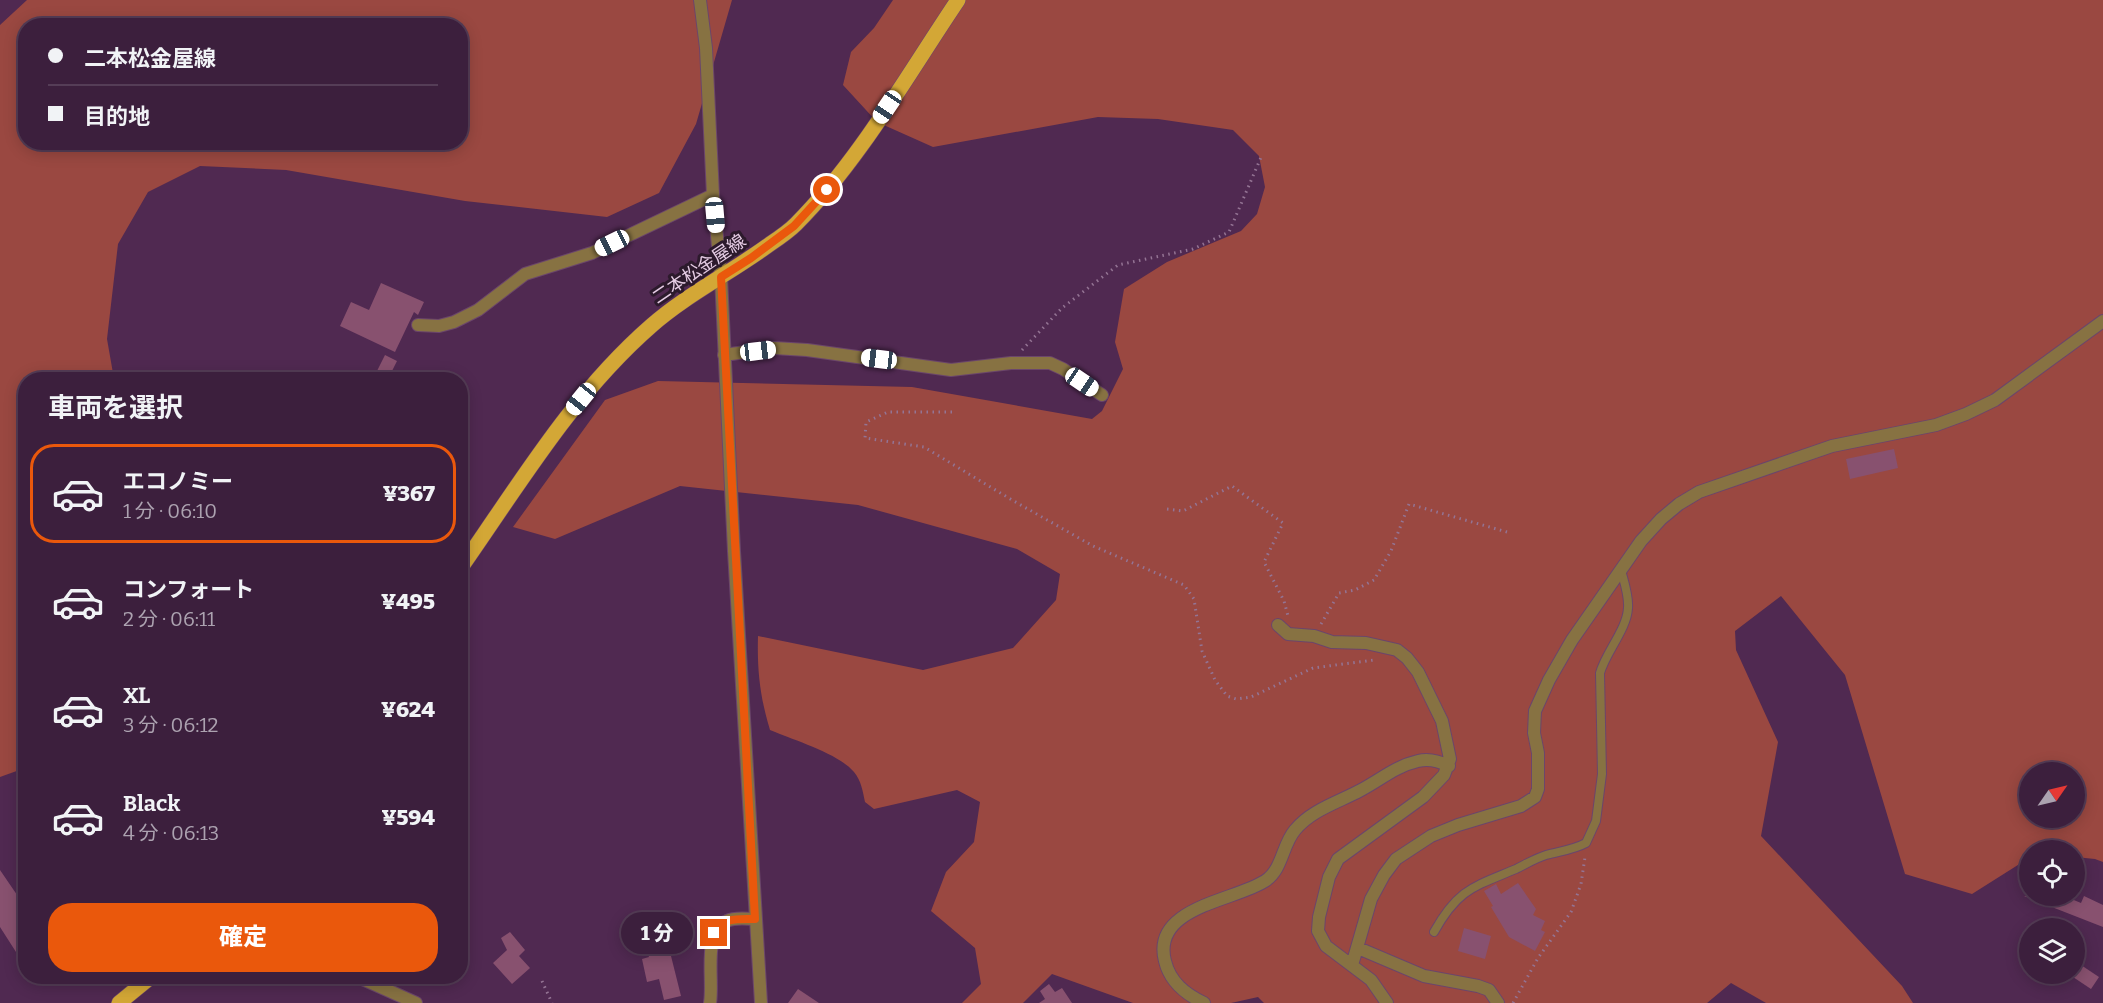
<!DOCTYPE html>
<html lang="ja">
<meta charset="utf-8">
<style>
:root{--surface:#3c1f3d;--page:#432744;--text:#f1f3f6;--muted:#aca2b0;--line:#553d57;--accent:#ea580c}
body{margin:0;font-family:Bitter,"Noto Sans JP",serif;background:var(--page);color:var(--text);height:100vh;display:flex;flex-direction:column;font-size:22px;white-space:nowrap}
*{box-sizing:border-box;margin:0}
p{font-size:20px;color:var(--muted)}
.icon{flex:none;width:33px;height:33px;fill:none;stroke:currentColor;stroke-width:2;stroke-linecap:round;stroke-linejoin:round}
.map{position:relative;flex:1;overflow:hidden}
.sheet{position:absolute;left:18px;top:372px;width:450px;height:612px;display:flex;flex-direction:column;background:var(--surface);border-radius:24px;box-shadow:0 3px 15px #0003,0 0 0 2px var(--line)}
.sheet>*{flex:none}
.top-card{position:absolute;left:18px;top:18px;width:450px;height:132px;border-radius:24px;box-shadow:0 3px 15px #0003,0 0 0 2px var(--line);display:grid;align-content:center;height:132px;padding:0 30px;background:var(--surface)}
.needle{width:39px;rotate:56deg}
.buttons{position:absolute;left:2019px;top:762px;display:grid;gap:12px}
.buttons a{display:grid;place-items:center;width:66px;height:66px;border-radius:50%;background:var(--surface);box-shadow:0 3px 15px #0003,0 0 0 2px var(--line);font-size:30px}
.end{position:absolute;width:27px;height:27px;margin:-14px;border:8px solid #ea580c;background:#fff;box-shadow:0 0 0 3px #fff}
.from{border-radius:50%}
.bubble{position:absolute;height:42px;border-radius:21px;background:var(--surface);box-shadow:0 3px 15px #0003,0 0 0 2px var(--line);font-size:20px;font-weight:800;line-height:42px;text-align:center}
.car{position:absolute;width:18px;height:36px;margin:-18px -9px;border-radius:8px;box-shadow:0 0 4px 2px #0007;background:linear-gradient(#fff 24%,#345 0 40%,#fff 0 76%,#345 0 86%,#fff 0)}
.top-card b{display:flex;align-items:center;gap:21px;height:57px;font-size:22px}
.top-card b+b{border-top:2px solid var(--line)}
.top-card i{width:15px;height:15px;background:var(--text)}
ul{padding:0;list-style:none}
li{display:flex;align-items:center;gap:18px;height:99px;margin:0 12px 9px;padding:0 18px;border:3px solid transparent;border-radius:24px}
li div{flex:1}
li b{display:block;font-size:22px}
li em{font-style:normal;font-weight:800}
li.current{border-color:var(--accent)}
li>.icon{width:54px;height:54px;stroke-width:1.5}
h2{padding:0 30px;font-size:27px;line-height:72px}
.cta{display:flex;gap:12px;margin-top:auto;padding:12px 30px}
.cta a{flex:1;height:69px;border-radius:24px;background:var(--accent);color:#fff;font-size:24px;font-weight:800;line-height:69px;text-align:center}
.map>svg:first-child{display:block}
</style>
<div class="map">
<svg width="2103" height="1003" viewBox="0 0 2103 1003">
<rect width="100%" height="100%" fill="#502951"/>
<!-- green -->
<path fill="#9a4841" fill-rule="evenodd" d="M27 0H732L696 124 659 193 607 217 465 201 286 170 200 166 148 192 118 244 107 339 114 379 26 380 25 768 0 777V25ZM26 26H460V142H26Z
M893 0H2103V862L2095 859 2075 857 2074 850H2030L2029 858 1972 894 1905 874 1845 675 1781 596 1735 631 1736 650 1778 742 1761 836 1902 986 1913 1003H1766L1731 983 1707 1003H1264L1258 997 1231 1003H1133L1052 974 1023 1003H962L981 984 975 948 931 911 946 872 974 842 980 802 957 790 874 809 865 802C863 792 861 780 854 772 838 753 793 740 770 730 760 697 757 670 758 636L923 670 1013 648 1056 600 1060 574 1017 549 858 505 680 486 555 539 513 527 605 400 658 381 912 387 1092 419 1102 411 1123 369 1115 342 1124 289 1167 262 1241 231 1257 214 1265 187 1259 156 1233 130 1158 119 1098 117 933 147 877 122 843 85 851 52 874 28ZM2030 772H2074V818H2030Z"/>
<!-- building -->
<path fill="#88516f" d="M381 283 424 302 418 315 414 312 395 352 340 326 351 302 369 310Z
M385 355 397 361 389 377 377 371Z
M1894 449 1898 468 1850 479 1846 459Z
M0 870 26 908V946L16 952 0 927Z
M1518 883 1536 909 1533 915 1545 921 1541 930 1545 932 1535 951 1509 937 1491 907 1493 906 1484 891 1496 884 1501 894Z
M2024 896H2064L2081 903 2084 896 2103 905V927Z
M1464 928 1491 936 1485 959 1458 951Z
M510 932 525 950 519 956 530 968 512 984 493 963 507 950 501 938Z
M657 932 665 953 670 952 681 996 664 1000 659 979 647 982 642 959 649 957 642 938Z
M2078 963 2099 977 2091 989 2070 975 2074 974V968Z
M1049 984 1055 992 1062 988 1072 1003H1039L1045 999 1040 991Z
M798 989 819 1003H788Z"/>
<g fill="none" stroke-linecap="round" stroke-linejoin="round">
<defs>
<path id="service" d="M1434 932C1458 889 1473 887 1516 869 1526 864 1536 858 1546 855 1560 851 1573 850 1586 843L1596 821 1602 774 1600 673C1606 652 1627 629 1628 608 1629 595 1624 582 1621 570"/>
<path id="minor" d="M418 325 439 326 454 322 478 310 525 274 592 253 713 195
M724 355 774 348 807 350 951 370 1011 363H1050L1063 369 1102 395
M1278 625 1288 634 1314 636 1332 642 1366 643 1397 650 1407 658 1418 672 1442 721 1450 759 1444 775 1423 797 1338 859 1329 877 1319 917 1318 931 1326 946 1371 980 1387 1003
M1358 948 1424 976 1478 986 1489 990 1498 1003
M1352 965 1371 899 1384 875 1396 859 1431 836 1458 825 1521 806 1535 797 1538 789V753L1534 733 1535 711 1549 680 1572 640 1641 541 1661 519 1679 504 1699 492 1832 446 1936 425 1966 414 1995 400 2103 321
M356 976 416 1003
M710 1003C714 980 702 931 727 921 735 917 746 919 755 919
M1204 1003C1185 994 1170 982 1165 961 1151 907 1234 901 1265 881 1283 869 1282 845 1295 830 1311 810 1339 802 1361 790 1380 780 1396 766 1418 761 1429 758 1439 761 1449 766"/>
<path id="tertiary" d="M700 0 706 48 713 195 721 277 734 551 761 1003"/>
<path id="primary" d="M460 569C519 485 572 395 651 326 686 295 732 272 770 244 779 238 788 232 796 224 859 161 908 74 958 0
M119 1003 152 976"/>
</defs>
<!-- service casing -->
<use href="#service" stroke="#6b466b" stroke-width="10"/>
<!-- minor casing -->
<use href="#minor" stroke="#6b466b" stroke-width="14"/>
<!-- tertiary casing -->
<use href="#tertiary" stroke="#6b466b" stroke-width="14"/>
<!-- primary casing -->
<use href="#primary" stroke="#6b466b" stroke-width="16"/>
<!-- path -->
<path stroke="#947494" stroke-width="3" stroke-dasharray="1.5 4.5" stroke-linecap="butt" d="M1022 350 1062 308 1118 265 1193 249 1229 232 1262 155
M952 412H888L866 422 865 438 924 447 1012 500 1093 546 1184 585 1194 599 1202 651 1215 680 1227 696 1236 699 1251 697 1313 668 1374 660
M1167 509 1183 511 1232 486 1283 523 1264 562 1284 601 1288 616
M1321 624 1339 593 1355 590 1374 580 1391 551 1409 504 1507 532
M542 981 552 1003
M1513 1003 1538 958 1571 912 1581 884 1585 857"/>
<!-- service -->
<use href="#service" stroke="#877242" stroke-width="8"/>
<!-- minor -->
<use href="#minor" stroke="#877242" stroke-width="12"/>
<!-- tertiary -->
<use href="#tertiary" stroke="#877242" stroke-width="12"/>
<!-- primary -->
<use href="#primary" stroke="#d3a736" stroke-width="15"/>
</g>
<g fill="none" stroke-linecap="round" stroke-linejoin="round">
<!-- route -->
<path stroke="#ea580c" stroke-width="8" d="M714 933C724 917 737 919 755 919L721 277 751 258 794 226 827 190"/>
</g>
<g text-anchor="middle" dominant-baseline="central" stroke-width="6" stroke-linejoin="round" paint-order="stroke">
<!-- street labels -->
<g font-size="18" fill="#e5cce4" stroke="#2c1a2c">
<text transform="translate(699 269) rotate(-34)">二本松金屋線</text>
</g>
</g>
</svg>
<div class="buttons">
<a><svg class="needle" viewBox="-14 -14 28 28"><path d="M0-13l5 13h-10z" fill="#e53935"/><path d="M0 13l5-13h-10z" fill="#aca2b0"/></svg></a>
<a><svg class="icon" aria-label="locate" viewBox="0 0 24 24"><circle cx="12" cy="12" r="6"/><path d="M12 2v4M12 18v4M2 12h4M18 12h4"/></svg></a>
<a><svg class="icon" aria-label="layers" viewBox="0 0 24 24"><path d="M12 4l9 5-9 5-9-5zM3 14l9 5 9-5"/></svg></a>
</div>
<i class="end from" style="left:827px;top:190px"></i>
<i class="end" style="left:714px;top:933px"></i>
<div class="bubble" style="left:621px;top:912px;width:72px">1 分</div>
<i class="car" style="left:887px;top:107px;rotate:214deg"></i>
<i class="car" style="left:715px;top:215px;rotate:175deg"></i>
<i class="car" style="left:612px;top:243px;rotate:244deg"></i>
<i class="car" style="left:758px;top:351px;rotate:83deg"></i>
<i class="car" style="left:879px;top:359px;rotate:277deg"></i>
<i class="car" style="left:1082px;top:382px;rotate:124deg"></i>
<i class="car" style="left:581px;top:399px;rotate:219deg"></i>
<div class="top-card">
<b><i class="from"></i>二本松金屋線</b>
<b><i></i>目的地</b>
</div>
<section class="sheet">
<h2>車両を選択</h2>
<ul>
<li class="current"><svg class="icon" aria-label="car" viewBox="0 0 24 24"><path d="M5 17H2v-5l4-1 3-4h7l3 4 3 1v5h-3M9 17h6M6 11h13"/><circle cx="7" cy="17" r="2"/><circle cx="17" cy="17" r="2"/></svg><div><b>エコノミー</b><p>1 分 · 06:10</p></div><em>¥367</em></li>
<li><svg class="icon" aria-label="car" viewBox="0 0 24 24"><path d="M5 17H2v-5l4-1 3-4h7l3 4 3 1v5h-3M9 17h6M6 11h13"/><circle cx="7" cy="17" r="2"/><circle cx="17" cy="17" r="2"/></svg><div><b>コンフォート</b><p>2 分 · 06:11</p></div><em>¥495</em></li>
<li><svg class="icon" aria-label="car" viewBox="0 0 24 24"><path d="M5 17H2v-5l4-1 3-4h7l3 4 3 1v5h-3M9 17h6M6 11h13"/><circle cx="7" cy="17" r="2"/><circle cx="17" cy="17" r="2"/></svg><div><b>XL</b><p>3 分 · 06:12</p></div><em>¥624</em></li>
<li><svg class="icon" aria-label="car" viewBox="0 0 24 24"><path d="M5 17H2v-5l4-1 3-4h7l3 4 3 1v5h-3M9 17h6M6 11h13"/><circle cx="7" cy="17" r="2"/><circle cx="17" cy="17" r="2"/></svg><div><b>Black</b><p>4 分 · 06:13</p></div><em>¥594</em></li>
</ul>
<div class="cta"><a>確定</a></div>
</section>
</div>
